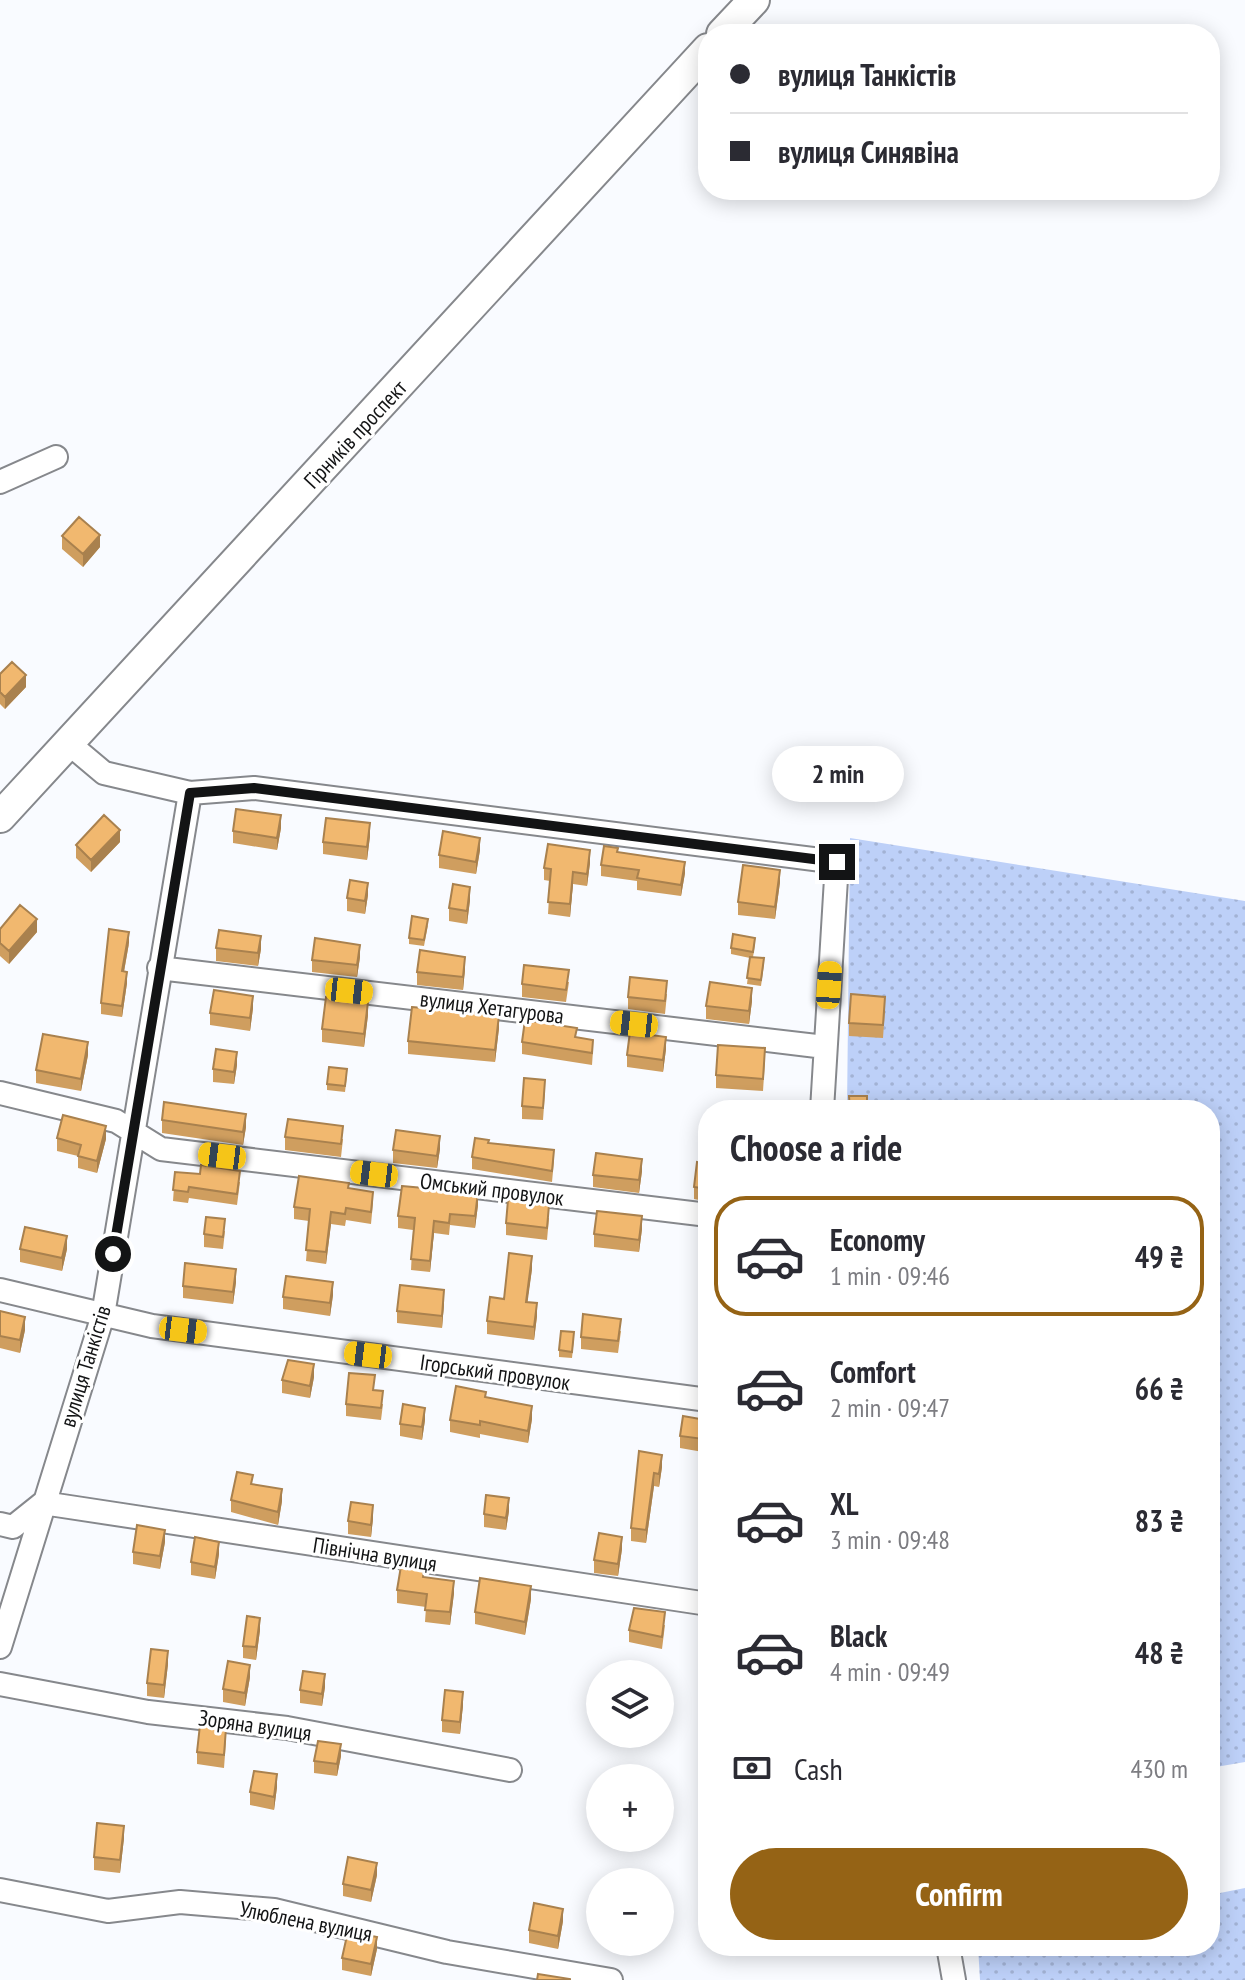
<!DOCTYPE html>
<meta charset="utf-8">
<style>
:root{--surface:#fff;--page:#f2f2f3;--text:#2b2b33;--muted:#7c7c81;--line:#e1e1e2;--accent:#956315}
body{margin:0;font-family:"PT Sans Narrow",sans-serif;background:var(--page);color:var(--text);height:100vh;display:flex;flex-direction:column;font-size:30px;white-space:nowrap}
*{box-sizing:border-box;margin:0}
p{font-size:26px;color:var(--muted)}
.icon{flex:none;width:44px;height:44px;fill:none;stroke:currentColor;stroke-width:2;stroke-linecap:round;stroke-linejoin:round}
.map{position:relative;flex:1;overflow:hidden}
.side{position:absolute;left:698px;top:1100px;width:522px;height:856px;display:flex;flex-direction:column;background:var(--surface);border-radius:32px;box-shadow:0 4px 20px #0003}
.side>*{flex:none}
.guide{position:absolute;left:698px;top:24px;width:522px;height:176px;border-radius:32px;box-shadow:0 4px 20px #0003;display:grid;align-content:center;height:176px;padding:0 32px;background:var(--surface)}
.buttons{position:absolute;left:586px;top:1660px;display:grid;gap:16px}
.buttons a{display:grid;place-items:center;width:88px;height:88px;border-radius:50%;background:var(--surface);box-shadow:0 4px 20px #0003;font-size:40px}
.end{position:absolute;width:36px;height:36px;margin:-18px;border:10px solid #131415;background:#fff;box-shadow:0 0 0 4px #fff}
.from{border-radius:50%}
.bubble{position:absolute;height:56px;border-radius:28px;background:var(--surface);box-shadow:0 4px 20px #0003;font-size:26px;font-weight:700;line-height:56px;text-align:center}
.car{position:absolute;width:24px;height:48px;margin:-24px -12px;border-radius:10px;box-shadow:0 0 6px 2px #0007;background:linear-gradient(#f5c518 24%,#345 0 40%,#f5c518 0 76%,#345 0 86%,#f5c518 0)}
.guide b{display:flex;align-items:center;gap:28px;height:76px;font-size:30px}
.guide b+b{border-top:2px solid var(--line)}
.guide i{width:20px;height:20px;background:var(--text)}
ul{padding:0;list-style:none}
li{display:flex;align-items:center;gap:24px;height:120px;margin:0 16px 12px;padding:0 16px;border:4px solid transparent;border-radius:32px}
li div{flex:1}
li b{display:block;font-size:30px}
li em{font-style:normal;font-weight:700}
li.current{border-color:var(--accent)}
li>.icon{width:72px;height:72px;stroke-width:1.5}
h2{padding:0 32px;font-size:36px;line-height:96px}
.pay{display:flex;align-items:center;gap:20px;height:88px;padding:0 32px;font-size:30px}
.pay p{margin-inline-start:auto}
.button{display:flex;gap:16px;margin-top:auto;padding:16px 32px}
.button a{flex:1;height:92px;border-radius:48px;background:var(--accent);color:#fff;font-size:32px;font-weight:700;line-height:92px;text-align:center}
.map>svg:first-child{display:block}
</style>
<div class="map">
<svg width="1245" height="1980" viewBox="0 0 1245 1980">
<defs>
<pattern id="green-dots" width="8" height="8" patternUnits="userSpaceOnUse" patternTransform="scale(2)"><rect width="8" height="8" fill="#bdd0f8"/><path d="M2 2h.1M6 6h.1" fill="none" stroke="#a2b2d4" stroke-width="1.8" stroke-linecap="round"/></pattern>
</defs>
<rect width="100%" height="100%" fill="#f9fbff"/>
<!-- green -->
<path fill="url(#green-dots)" d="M850 838 1245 901V1762L1210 1768V1110H847Z
M1245 1888V1980H980L978 1946H1210V1895Z"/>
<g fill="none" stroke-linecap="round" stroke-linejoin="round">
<defs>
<path id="street" d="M0 482 56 457
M67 742 104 773 190 793 254 788 837 862 822 1110
M159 968 825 1047
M0 1093 116 1121 161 1149 708 1215
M0 1290 152 1326 708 1400
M43 1503 708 1604
M0 1524 13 1527 43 1503
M0 1647 103 1315 190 793
M0 1684 148 1712 287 1728 510 1770
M0 1890 108 1911 180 1902 274 1910 447 1952 611 1980
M948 1946 954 1980"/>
<path id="secondary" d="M722 34 754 0
M0 817 708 49"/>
</defs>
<!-- street casing -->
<use href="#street" stroke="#86888c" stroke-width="26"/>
<!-- secondary casing -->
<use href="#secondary" stroke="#86888c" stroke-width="34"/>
<!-- street -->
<use href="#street" stroke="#fff" stroke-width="22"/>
<!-- secondary -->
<use href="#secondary" stroke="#fff" stroke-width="30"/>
</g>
<!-- wall -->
<path fill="#cf9e5f" d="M62 536 100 547 83 567 62 549Z
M0 674 26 687 5 709 0 704Z
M281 828 277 850 233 843V831Z
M370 836 367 860 323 854V842Z
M120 842 91 872 76 858V845Z
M480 850 476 874 439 868V855Z
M618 852 685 873 681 896 637 890V881L601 876V865Z
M590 863 587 886 573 884 570 917 548 914 550 881 544 880V868Z
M780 882 775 919 738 915V902Z
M368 895 365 914 347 911V898Z
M470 900 467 924 449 921V908Z
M428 925 424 946 409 944V938Z
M0 929 37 932 9 964 0 956Z
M129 943 124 972 127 983 122 1017 101 1014V1003Z
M755 944 753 957 764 964 761 986 747 984 750 958 731 954V948Z
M216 948 261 949 258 966 216 961Z
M360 957 357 977 312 972V960Z
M465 969 463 990 417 985V972Z
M569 982 566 1002 522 997V984Z
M667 994 665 1014 628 1009V997Z
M752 1001 749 1024 706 1019V1006Z
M253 1008 250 1031 210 1025V1013Z
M885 1009 883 1038 849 1036V1023Z
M368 1015 364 1047 322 1042V1029Z
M499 1028 495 1062 408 1054V1041Z
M577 1038 593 1051 592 1065 522 1054V1042Z
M666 1049 663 1072 627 1067V1055Z
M88 1055 81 1091 36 1083V1070Z
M765 1061 763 1091 716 1088V1075Z
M237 1065 234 1084 213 1082V1069Z
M347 1075 345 1092 327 1090V1084Z
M545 1092 543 1120 522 1119V1106Z
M162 1120 246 1127 243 1145 162 1133Z
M285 1137 343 1139 341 1157 285 1150Z
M57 1138 106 1139 97 1173 78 1168V1156L57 1151Z
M440 1149 437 1168 393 1163V1150Z
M472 1157 554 1161 552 1182 472 1169Z
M708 1164V1202L694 1199V1187Z
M642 1171 639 1193 593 1187V1175Z
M175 1172 240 1182 237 1205 189 1198 188 1203 173 1201Z
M349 1188 373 1203 371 1224 346 1220 345 1226 331 1224 326 1264 306 1261 309 1221 294 1219V1207Z
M478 1205 475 1228 450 1225 449 1235 434 1233 430 1272 411 1270 413 1230 398 1228V1216Z
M549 1218 547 1240 506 1235V1223Z
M642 1229 639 1252 594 1247V1234Z
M225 1231 223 1249 204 1247V1234Z
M20 1249H67L62 1271 20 1262Z
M532 1269 527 1302 537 1316 534 1340 487 1334V1321L504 1299Z
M236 1282 233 1304 183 1298V1286Z
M333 1295 330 1316 283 1309V1297Z
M444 1303 442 1328 397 1323V1311Z
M0 1311 25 1330 20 1353 0 1348Z
M621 1331 618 1353 581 1349V1337Z
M574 1338 572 1358 559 1357V1350Z
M314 1377 310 1398 282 1393V1380Z
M486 1397 532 1419 528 1443 480 1434V1438L450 1432V1420Z
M346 1404H383L381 1420 346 1416Z
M425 1420 422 1440 400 1436V1424Z
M706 1432 703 1452 680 1448V1436Z
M639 1451 662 1467 659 1487 654 1486 646 1543 631 1541V1528Z
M253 1484 282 1501 278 1525 231 1512V1500Z
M509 1511 506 1530 484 1527V1514Z
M373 1518 371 1537 348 1534V1521Z
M165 1542 160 1569 133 1564V1552Z
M622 1549 618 1576 594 1573V1560Z
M219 1554 215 1579 191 1575V1562Z
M424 1577 454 1593 450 1625 425 1622 426 1607 397 1603V1590Z
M531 1599 525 1635 475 1624V1612Z
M665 1625 662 1649 629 1642V1630Z
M260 1630 256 1660 243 1658V1646Z
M168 1664 164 1698 147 1696V1683Z
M250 1677 245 1706 223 1702V1689Z
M325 1687 322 1706 300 1703V1690Z
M463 1705 460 1734 442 1732V1720Z
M226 1741 224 1768 197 1764V1752Z
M341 1756 337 1776 314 1773V1761Z
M277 1787 274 1810 250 1805V1792Z
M124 1838 120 1873 94 1870V1857Z
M377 1875 371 1902 343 1896V1884Z
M563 1921 558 1949 529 1943V1930Z
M377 1949 371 1976 342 1970V1958Z"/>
<!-- shaded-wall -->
<path fill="#a9814e" d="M100 535V547L83 567V554Z
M26 675V687L5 709V697Z
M281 815V828L277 850V838Z
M370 823V836L367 860V847Z
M120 830V842L91 872V860Z
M480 838V850L476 874V862Z
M590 850V863L587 886V874Z
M685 862V873L681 896V885Z
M780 870V882L775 919V907Z
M573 872V884L570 917V904Z
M368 883V895L365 914V901Z
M470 887V900L467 924V911Z
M37 919V932L9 964V951Z
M129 932V943L122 982V971Z
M261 936V949L258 966V953Z
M360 945V957L357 977V965Z
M465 957V969L463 990V977Z
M127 972V983L122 1017V1006Z
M752 988V1001L749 1024V1011Z
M253 996V1008L250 1031V1018Z
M368 1002V1015L364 1047V1034Z
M499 1015V1028L495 1062V1050Z
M666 1037V1049L663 1072V1060Z
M88 1042V1055L81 1091V1079Z
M237 1052V1065L234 1084V1072Z
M246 1114V1127L243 1145V1132Z
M106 1126V1139L97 1173V1161Z
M440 1136V1149L437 1168V1156Z
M642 1159V1171L639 1193V1180Z
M478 1193V1205L475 1228V1216Z
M331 1212V1224L326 1264V1252Z
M642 1216V1229L639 1252V1240Z
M434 1221V1233L430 1272V1261Z
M67 1236V1249L62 1271V1258Z
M532 1256V1269L526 1314V1302Z
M236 1269V1282L233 1304V1292Z
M333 1282V1295L330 1316V1303Z
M444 1290V1303L442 1328V1316Z
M537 1303V1316L534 1340V1327Z
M25 1317V1330L20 1353V1340Z
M314 1364V1377L310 1398V1386Z
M532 1406V1419L528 1443V1431Z
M425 1408V1420L422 1440V1427Z
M706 1420V1432L703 1452V1439Z
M662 1455V1467L659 1487V1474Z
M654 1473V1486L646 1543V1530Z
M282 1489V1501L278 1525V1512Z
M509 1498V1511L506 1530V1518Z
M373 1505V1518L371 1537V1525Z
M165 1530V1542L160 1569V1556Z
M622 1537V1549L618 1576V1564Z
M219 1542V1554L215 1579V1567Z
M454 1581V1593L450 1625V1612Z
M531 1586V1599L525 1635V1622Z
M260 1618V1630L256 1660V1647Z
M168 1651V1664L164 1698V1685Z
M250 1665V1677L245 1706V1693Z
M325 1674V1687L322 1706V1694Z
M463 1692V1705L460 1734V1722Z
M341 1744V1756L337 1776V1764Z
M277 1774V1787L274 1810V1797Z
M124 1826V1838L120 1873V1860Z
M377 1863V1875L371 1902V1890Z
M563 1909V1921L558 1949V1936Z
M377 1937V1949L371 1976V1964Z"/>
<!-- building -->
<path fill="#f1b86f" stroke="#a9814e" stroke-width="2" d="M79 517 100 535 83 554 62 536Z
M12 662 26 675 5 697 0 692V674Z
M236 809 281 815 277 838 233 831Z
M104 815 120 830 91 860 76 845Z
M326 818 370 823 367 847 323 842Z
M443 831 480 838 476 862 439 855Z
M548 844 590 850 587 874 573 872 570 904 548 902 551 869 544 868Z
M604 846 618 848 617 852 685 862 681 885 637 878 639 870 601 865Z
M743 865 780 870 775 907 738 902Z
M350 880 368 883 365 901 347 898Z
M453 884 470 887 467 911 449 908Z
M20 905 37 919 9 951 0 943V929Z
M412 916 428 919 424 940 409 938Z
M109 929 129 932 122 971 127 972 122 1006 101 1003Z
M219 930 261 936 258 953 216 948Z
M733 934 755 938 753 952 731 948Z
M315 938 360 945 357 965 312 960Z
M420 950 465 957 463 977 417 972Z
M750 957 764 958 761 980 747 978Z
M524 965 569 970 566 990 522 984Z
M630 977 667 981 665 1001 628 997Z
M710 982 752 988 749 1011 706 1006Z
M214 990 253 996 250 1018 210 1013Z
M851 994 885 997 883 1025 849 1023Z
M326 997 368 1002 364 1034 322 1029Z
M412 1007 499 1015 495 1050 408 1041Z
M525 1020 577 1028 575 1037 593 1040 592 1053 522 1042Z
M630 1032 666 1037 663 1060 627 1055Z
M43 1034 88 1042 81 1079 36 1070Z
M718 1045 765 1048 763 1079 716 1075Z
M216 1049 237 1052 234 1072 213 1069Z
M329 1067 347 1069 345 1086 327 1084Z
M524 1078 545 1080 543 1108 522 1106Z
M849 1096H867V1110H850Z
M164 1102 246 1114 243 1132 162 1120Z
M63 1115 106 1126 97 1161 78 1156 81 1145 57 1138Z
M288 1119 343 1126 341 1144 285 1137Z
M396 1130 440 1136 437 1156 393 1150Z
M475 1138 489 1140 488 1143 554 1150 552 1171 472 1157Z
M596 1153 642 1159 639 1180 593 1175Z
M697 1162 708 1164V1189L694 1187Z
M201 1165 240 1171 237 1194 189 1187 188 1192 173 1190 175 1172 200 1174Z
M299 1176 349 1183 348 1188 373 1192 371 1212 346 1208 345 1214 331 1212 326 1252 306 1250 310 1209 294 1207Z
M402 1186 478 1193 475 1216 450 1214 449 1223 434 1221 430 1261 411 1259 415 1218 398 1216Z
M508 1200 549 1205 547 1228 506 1223Z
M597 1211 642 1216 639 1240 594 1234Z
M206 1217 225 1219 223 1237 204 1234Z
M25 1227 67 1236 62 1258 20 1249Z
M509 1253 532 1256 526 1302 537 1303 534 1327 487 1321 490 1297 504 1299Z
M185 1263 236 1269 233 1292 183 1286Z
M286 1276 333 1282 330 1303 283 1297Z
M400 1285 444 1290 442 1316 397 1311Z
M0 1311 25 1317 20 1340 0 1336Z
M583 1314 621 1319 618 1341 581 1337Z
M561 1331 574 1332 572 1352 559 1350Z
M288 1360 314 1364 310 1386 282 1380Z
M349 1373 375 1375 373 1390 383 1391 381 1408 346 1404Z
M456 1386 486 1392 485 1397 532 1406 528 1431 480 1421V1425L450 1420Z
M403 1404 425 1408 422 1427 400 1424Z
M683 1416 706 1420 703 1439 680 1436Z
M639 1451 662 1455 659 1474 654 1473 646 1530 631 1528Z
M237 1472 253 1475 251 1484 282 1489 278 1512 231 1500Z
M486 1495 509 1498 506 1518 484 1514Z
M351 1502 373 1505 371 1525 348 1521Z
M137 1525 165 1530 160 1556 133 1552Z
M599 1533 622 1537 618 1564 594 1560Z
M195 1537 219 1542 215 1567 191 1562Z
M401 1566 424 1569 423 1577 454 1581 450 1612 425 1610 427 1594 397 1590Z
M480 1578 531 1586 525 1622 475 1612Z
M634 1608 665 1612 662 1637 629 1630Z
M247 1616 260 1618 256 1647 243 1646Z
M151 1649 168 1651 164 1685 147 1683Z
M228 1661 250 1665 245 1693 223 1689Z
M303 1671 325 1674 322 1694 300 1690Z
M445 1690 463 1692 460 1722 442 1720Z
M200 1725 226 1728 224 1755 197 1752Z
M318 1741 341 1744 337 1764 314 1761Z
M254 1771 277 1774 274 1797 250 1792Z
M97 1823 124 1826 120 1860 94 1857Z
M348 1857 377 1863 371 1890 343 1884Z
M534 1903 563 1909 558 1936 529 1930Z
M348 1931 377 1937 371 1964 342 1958Z
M538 1974 570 1979V1980H537Z"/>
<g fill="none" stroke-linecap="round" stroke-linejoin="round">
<!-- route -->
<path stroke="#131415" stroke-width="10" d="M113 1254 190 793 254 788 837 862"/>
</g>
<g text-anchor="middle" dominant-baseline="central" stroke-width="6" stroke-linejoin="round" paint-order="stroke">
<!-- street labels -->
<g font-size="22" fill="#131415" stroke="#fff">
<text transform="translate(355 434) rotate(-47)">Гірників проспект</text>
<text transform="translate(492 1007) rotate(7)">вулиця Хетагурова</text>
<text transform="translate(492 1189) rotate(7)">Омський провулок</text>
<text transform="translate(85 1366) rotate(-73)">вулиця Танкістів</text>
<text transform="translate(495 1372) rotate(8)">Ігорський провулок</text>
<text transform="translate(375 1554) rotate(9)">Північна вулиця</text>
<text transform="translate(255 1725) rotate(8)">Зоряна вулиця</text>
<text transform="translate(306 1921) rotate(11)">Улюблена вулиця</text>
</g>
</g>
</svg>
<div class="buttons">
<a><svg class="icon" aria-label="layers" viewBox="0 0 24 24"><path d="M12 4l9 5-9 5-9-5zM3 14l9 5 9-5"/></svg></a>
<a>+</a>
<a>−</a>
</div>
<i class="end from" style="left:113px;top:1254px"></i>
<i class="end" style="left:837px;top:862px"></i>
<div class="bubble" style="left:772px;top:746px;width:132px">2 min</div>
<i class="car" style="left:829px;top:985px;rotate:4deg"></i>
<i class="car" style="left:349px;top:991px;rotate:96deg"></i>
<i class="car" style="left:634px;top:1024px;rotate:276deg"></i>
<i class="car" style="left:222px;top:1156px;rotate:277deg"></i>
<i class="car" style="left:374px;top:1174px;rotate:277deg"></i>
<i class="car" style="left:183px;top:1330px;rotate:97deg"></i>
<i class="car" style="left:368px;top:1355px;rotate:277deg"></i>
<div class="guide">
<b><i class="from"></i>вулиця Танкістів</b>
<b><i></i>вулиця Синявіна</b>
</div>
<section class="side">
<h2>Choose a ride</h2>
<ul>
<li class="current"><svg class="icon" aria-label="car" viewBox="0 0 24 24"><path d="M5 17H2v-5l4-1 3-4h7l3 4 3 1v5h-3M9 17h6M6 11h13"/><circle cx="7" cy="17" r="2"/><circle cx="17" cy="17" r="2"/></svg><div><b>Economy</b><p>1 min · 09:46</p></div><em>49 ₴</em></li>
<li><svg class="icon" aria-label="car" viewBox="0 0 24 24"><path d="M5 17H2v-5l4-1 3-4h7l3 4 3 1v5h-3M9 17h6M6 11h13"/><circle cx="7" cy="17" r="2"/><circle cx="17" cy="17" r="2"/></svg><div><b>Comfort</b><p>2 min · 09:47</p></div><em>66 ₴</em></li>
<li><svg class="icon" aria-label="car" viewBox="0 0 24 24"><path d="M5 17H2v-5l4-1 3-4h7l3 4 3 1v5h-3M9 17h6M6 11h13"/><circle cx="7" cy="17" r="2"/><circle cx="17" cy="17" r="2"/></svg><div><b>XL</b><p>3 min · 09:48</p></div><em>83 ₴</em></li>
<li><svg class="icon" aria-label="car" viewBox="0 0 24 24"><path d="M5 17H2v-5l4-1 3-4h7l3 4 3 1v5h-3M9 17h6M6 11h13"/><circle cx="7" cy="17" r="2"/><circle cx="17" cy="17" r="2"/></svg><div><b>Black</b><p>4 min · 09:49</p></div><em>48 ₴</em></li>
</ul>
<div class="pay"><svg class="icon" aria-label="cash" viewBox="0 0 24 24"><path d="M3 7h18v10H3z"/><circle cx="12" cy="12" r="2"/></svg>Cash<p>430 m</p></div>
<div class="button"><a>Confirm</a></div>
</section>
</div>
